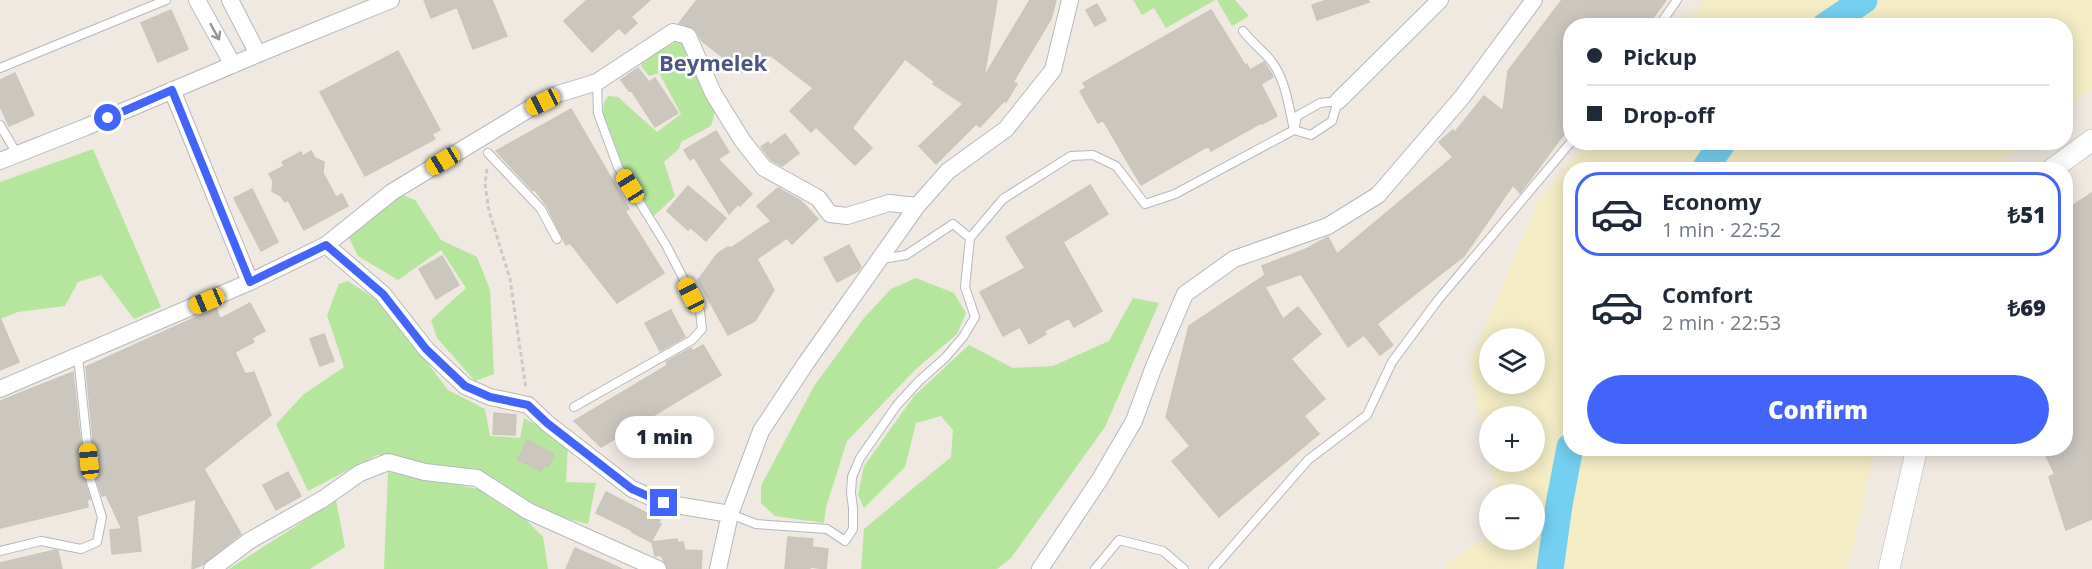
<!DOCTYPE html>
<meta charset="utf-8">
<style>
:root{--surface:#fff;--page:#f6f6f7;--text:#1f2937;--muted:#747a83;--line:#e0e1e3;--accent:#4264fb}
body{margin:0;font-family:"Open Sans",sans-serif;background:var(--page);color:var(--text);height:100vh;display:flex;flex-direction:column;font-size:22px;white-space:nowrap}
*{box-sizing:border-box;margin:0}
p{font-size:20px;color:var(--muted)}
.icon{flex:none;width:33px;height:33px;fill:none;stroke:currentColor;stroke-width:2;stroke-linecap:round;stroke-linejoin:round}
.map{position:relative;flex:1;overflow:hidden}
.side{position:absolute;left:1563px;top:162px;width:510px;height:294px;display:flex;flex-direction:column;background:var(--surface);border-radius:24px;box-shadow:0 3px 15px #0003}
.side>*{flex:none}
.top-card{position:absolute;left:1563px;top:18px;width:510px;height:132px;border-radius:24px;box-shadow:0 3px 15px #0003;display:grid;align-content:center;height:132px;padding:0 24px;background:var(--surface)}
.buttons{position:absolute;left:1479px;top:328px;display:grid;gap:12px}
.buttons a{display:grid;place-items:center;width:66px;height:66px;border-radius:50%;background:var(--surface);box-shadow:0 3px 15px #0003;font-size:30px}
.end{position:absolute;width:27px;height:27px;margin:-14px;border:8px solid #4264fb;background:#fff;box-shadow:0 0 0 3px #fff}
.from{border-radius:50%}
.bubble{position:absolute;height:42px;border-radius:21px;background:var(--surface);box-shadow:0 3px 15px #0003;font-size:20px;font-weight:800;line-height:42px;text-align:center}
.car{position:absolute;width:18px;height:36px;margin:-18px -9px;border-radius:8px;box-shadow:0 0 4px 2px #0007;background:linear-gradient(#f5c518 24%,#345 0 40%,#f5c518 0 76%,#345 0 86%,#f5c518 0)}
.top-card b{display:flex;align-items:center;gap:21px;height:57px;font-size:22px}
.top-card b+b{border-top:2px solid var(--line)}
.top-card i{width:15px;height:15px;background:var(--text)}
ul{padding:10px 0 0;list-style:none}
li{display:flex;align-items:center;gap:18px;height:84px;margin:0 12px 9px;padding:0 12px;border:3px solid transparent;border-radius:24px}
li div{flex:1}
li b{display:block;font-size:22px}
li em{font-style:normal;font-weight:800}
li.active{border-color:var(--accent)}
li>.icon{width:54px;height:54px;stroke-width:1.5}
.primary-button{display:flex;gap:12px;margin-top:auto;padding:12px 24px}
.primary-button a{flex:1;height:69px;border-radius:36px;background:var(--accent);color:#fff;font-size:24px;font-weight:800;line-height:69px;text-align:center}
.map>svg:first-child{display:block}
</style>
<div class="map">
<svg width="2092" height="569" viewBox="0 0 2092 569">
<rect width="100%" height="100%" fill="#efe9e1"/>
<!-- green -->
<path fill="#b6e59e" d="M1133 0H1215L1166 28 1154 8 1142 15Z
M1217 0H1235L1249 16 1232 26Z
M679 40 688 47 716 108 711 126 681 142 679 149 664 162 675 196 654 216 626 174 603 113 604 102 608 96 618 97 657 132 681 114 659 73 649 76 641 66 642 61Z
M93 149 161 307 134 319 101 275 78 282 65 306 18 312 0 319V182Z
M403 195 415 200 441 240 477 257 490 290 494 374 475 381 437 338 431 320 466 288 441 250 398 280 358 256 348 236Z
M916 278 954 293 966 313 957 334 916 369 847 441 826 507 824 523 775 516 761 503V486L814 386 864 318 891 289Z
M348 281 383 304 448 390 485 409 490 436 520 438 524 418 552 433 568 447 566 482 596 483 588 524 544 513 439 467 377 455 308 491 276 424 304 394 344 367 327 315 339 284Z
M1133 298 1159 303 1105 427 1011 558 997 569H861L864 529 951 457 953 430 941 416 916 423 905 467 864 508 858 495 864 466 914 396 969 345 1013 368 1053 366 1109 341Z
M388 472 479 489 523 517 543 537 548 569H384Z
M336 500 345 547 310 569H229Z"/>
<!-- sand -->
<path fill="#f3ecc5" fill-rule="evenodd" d="M1704 0H2092V89L2066 110V26L1684 25Z
M1587 143H2024L1990 169 1570 170V448L1875 449 1848 569H1444L1447 564 1489 536 1490 540H1534V495H1497L1490 462H1534V417H1490L1489 459 1469 364 1538 202ZM1490 339H1534V384H1490Z"/>
<g fill="none" stroke-linecap="round" stroke-linejoin="round">
<!-- river -->
<path stroke="#75cff0" stroke-width="27" d="M1825 26 1864 0
M1704 170 1723 142
M1550 569 1559 505 1570 447"/>
</g>
<!-- building -->
<path fill="#cbc7bf" stroke="#cbc5ba" stroke-width="1.5" d="M424 0H492L507 36 473 49 457 7 431 18Z
M587 0H650L631 17 637 23 625 34 619 28 592 52 564 21Z
M697 0H997L984 77 1030 0H1056L1051 19 1013 82 1017 84 1006 102 1004 101 980 127 976 124 936 164 919 146 963 104 933 84 935 82 905 59 852 128 872 148 855 165 816 127 811 132 790 111 813 88 770 55 742 72 702 41 694 28 679 23Z
M1327 0H1368L1369 2 1317 20 1312 5Z
M1562 0H1666L1647 26H1570V126L1520 193 1513 185 1464 256 1377 324 1393 345 1380 355 1364 335 1348 347 1301 274 1265 287 1283 319 1298 307 1321 334 1291 359 1325 399 1304 416 1319 434 1219 517 1172 461 1190 446 1166 417 1189 326 1265 275 1262 266 1306 249 1328 237 1337 254 1453 157 1439 142 1453 130 1455 132 1484 96 1503 111 1508 71Z
M1097 4 1106 20 1095 26 1086 10Z
M171 10 188 49 158 62 141 23Z
M1211 10 1245 65 1247 64 1250 70 1264 62 1271 73 1273 77 1261 84 1277 116 1262 124 1261 123 1211 151 1208 146 1141 185 1103 120 1098 123 1080 91 1086 88 1083 83Z
M398 51 440 130 432 134 435 139 365 176 320 92Z
M638 68 649 82 655 78 678 113 655 127 631 90 629 91 621 80Z
M15 73 34 115 9 126 0 106V80Z
M571 109 629 209 625 211 664 273 617 303 570 243 566 245 547 206 534 189 532 190 496 151Z
M716 131 729 152 718 159 752 194 740 206 738 204 729 214 694 157 690 160 684 150Z
M785 134 799 153 782 166 771 160 761 147 768 142 770 145Z
M311 151 315 158 324 162 323 173 336 197 342 194 348 206 304 230 288 200 285 202 281 196 272 191 273 181 269 174 284 166 282 162 301 152 303 156Z
M1090 185 1108 214 1063 242 1102 311 1074 327 1069 318 1044 331 1046 334 1029 344 1020 327 1003 336 980 292 1025 268 1006 237Z
M688 186 726 218 706 241 690 227 688 230 667 211Z
M778 188 801 201 818 219 792 244 787 238 757 259 774 290 755 321 728 335 698 280 718 253 728 247 731 248 771 221 757 206Z
M252 189 278 242 261 251 234 198Z
M2092 193V519L2066 530 2049 477 2055 474 2042 448H2066V210Z
M849 245 861 267 858 271 837 282 824 258Z
M442 256 459 285 436 299 419 269Z
M250 303 265 331 252 338 254 342 235 352 245 374 254 372 271 415 204 469 241 534 202 565 192 569 196 499 137 516 141 551 112 554 110 530 122 529 106 495 102 496 97 481 86 367 216 308 220 319Z
M671 310 685 337 660 351 645 323Z
M0 318 19 362 0 370Z
M324 334 334 361 320 366 310 339Z
M703 345 721 375 601 447 574 421 668 365 666 362 691 348 693 351Z
M73 372 85 483 90 499 87 500 88 507 0 528V401Z
M494 413 516 415 515 435 493 434Z
M527 440 554 454 548 467 544 465 541 471 518 460Z
M288 472 301 496 276 510 263 485Z
M606 492 660 520 658 523 661 524 651 542 632 532 633 531 596 513Z
M788 537 813 539 812 547 828 549 826 569 810 567V569H785Z
M677 539 678 543 683 542 685 550 702 551 701 569H668L661 555 655 556 652 542Z
M575 548 586 553 622 569H566Z
M55 550 58 551 62 569H0V563Z"/>
<g fill="none" stroke-linecap="round" stroke-linejoin="round">
<defs>
<path id="service" d="M1659 26 1677 0
M0 68 166 0
M1338 101 1332 121 1311 135 1294 130 1297 116 1320 103Z
M0 125 17 154
M488 153 541 209 557 239
M882 259 906 255 953 224 970 238
M574 407 692 340 702 329 700 311 666 245 618 167 598 113 597 82
M730 514 756 524 827 529 845 541 853 529V508L851 493 852 477 860 458 897 405 919 381 945 358 963 337 975 317 965 287 970 238 1003 199 1071 156 1093 155 1116 166 1145 204 1175 194 1294 130C1289 108 1286 81 1272 62 1264 51 1253 44 1243 31
M0 551 41 541 81 549 97 542 102 517 91 482 78 356
M1095 569 1119 540 1163 551 1184 569
M1213 569 1308 460 1367 415 1392 362 1438 300 1571 142"/>
<path id="minor" d="M197 0 233 65
M230 0 258 54
M172 90 250 282
M1338 101 1440 0
M0 161 86 127 258 54 391 0
M326 245 392 192 529 109 558 94 597 82 673 32 688 36 713 93 742 140 764 168 818 198 830 214 847 216 889 203 917 206
M0 389 250 282 326 245 383 294 426 349 465 386 490 397 528 405 547 423 632 489 664 503 730 514
M212 569 249 541 323 499 360 473 388 462 425 472 477 478 528 511 658 569
M718 569 730 514 761 431 806 363 917 206 948 171 1006 129 1053 70 1070 0
M1040 569 1100 479 1134 421 1153 369 1185 294 1234 259 1328 226 1378 195 1463 96 1534 0"/>
<path id="tertiary" d="M2051 170 2092 140
M1889 569 1917 448"/>
</defs>
<!-- service casing -->
<use href="#service" stroke="#b4b7c1" stroke-width="10"/>
<!-- minor casing -->
<use href="#minor" stroke="#b4b7c1" stroke-width="18"/>
<!-- tertiary casing -->
<use href="#tertiary" stroke="#b4b7c1" stroke-width="22"/>
<!-- path -->
<path stroke="#c9c9c9" stroke-width="3" stroke-dasharray="4.5 3" stroke-linecap="butt" d="M487 169 485 184 489 211 510 279 526 389"/>
<!-- service -->
<use href="#service" stroke="#fff" stroke-width="8"/>
<!-- minor -->
<use href="#minor" stroke="#fff" stroke-width="16"/>
<!-- tertiary -->
<use href="#tertiary" stroke="#fff" stroke-width="21"/>
</g>
<!-- one-way arrows -->
<defs><path id="oneway-shaft" d="M-6 0H5M1.5-3L5.5 0L1.5 3" fill="none" stroke-width="1.6" stroke-linecap="round" stroke-linejoin="round" transform="scale(1.5)"/></defs>
<use stroke="#969696" href="#oneway-shaft" transform="translate(215 32) rotate(61)"/>
<g fill="none" stroke-linecap="round" stroke-linejoin="round">
<!-- route -->
<path stroke="#4264fb" stroke-width="8" d="M108 118 172 90 250 282 326 245 383 294 426 349 465 386 490 397 528 405 547 423 632 489 664 503"/>
</g>
<g text-anchor="middle" dominant-baseline="central" stroke-width="5" stroke-linejoin="round" paint-order="stroke">
<!-- district labels -->
<g font-size="22" font-weight="bold" fill="#4d5680" stroke="#fff">
<text x="713" y="62">Beymelek</text>
</g>
</g>
</svg>
<div class="buttons">
<a><svg class="icon" aria-label="layers" viewBox="0 0 24 24"><path d="M12 4l9 5-9 5-9-5zM3 14l9 5 9-5"/></svg></a>
<a>+</a>
<a>−</a>
</div>
<i class="end from" style="left:108px;top:118px"></i>
<i class="end" style="left:664px;top:503px"></i>
<div class="bubble" style="left:615px;top:416px;width:99px">1 min</div>
<i class="car" style="left:543px;top:102px;rotate:244deg"></i>
<i class="car" style="left:443px;top:161px;rotate:239deg"></i>
<i class="car" style="left:630px;top:186px;rotate:328deg"></i>
<i class="car" style="left:691px;top:295px;rotate:333deg"></i>
<i class="car" style="left:207px;top:301px;rotate:247deg"></i>
<i class="car" style="left:89px;top:461px;rotate:354deg"></i>
<div class="top-card">
<b><i class="from"></i>Pickup</b>
<b><i></i>Drop-off</b>
</div>
<section class="side">
<ul>
<li class="active"><svg class="icon" aria-label="car" viewBox="0 0 24 24"><path d="M5 17H2v-5l4-1 3-4h7l3 4 3 1v5h-3M9 17h6M6 11h13"/><circle cx="7" cy="17" r="2"/><circle cx="17" cy="17" r="2"/></svg><div><b>Economy</b><p>1 min · 22:52</p></div><em>₺51</em></li>
<li><svg class="icon" aria-label="car" viewBox="0 0 24 24"><path d="M5 17H2v-5l4-1 3-4h7l3 4 3 1v5h-3M9 17h6M6 11h13"/><circle cx="7" cy="17" r="2"/><circle cx="17" cy="17" r="2"/></svg><div><b>Comfort</b><p>2 min · 22:53</p></div><em>₺69</em></li>
</ul>
<div class="primary-button"><a>Confirm</a></div>
</section>
</div>
